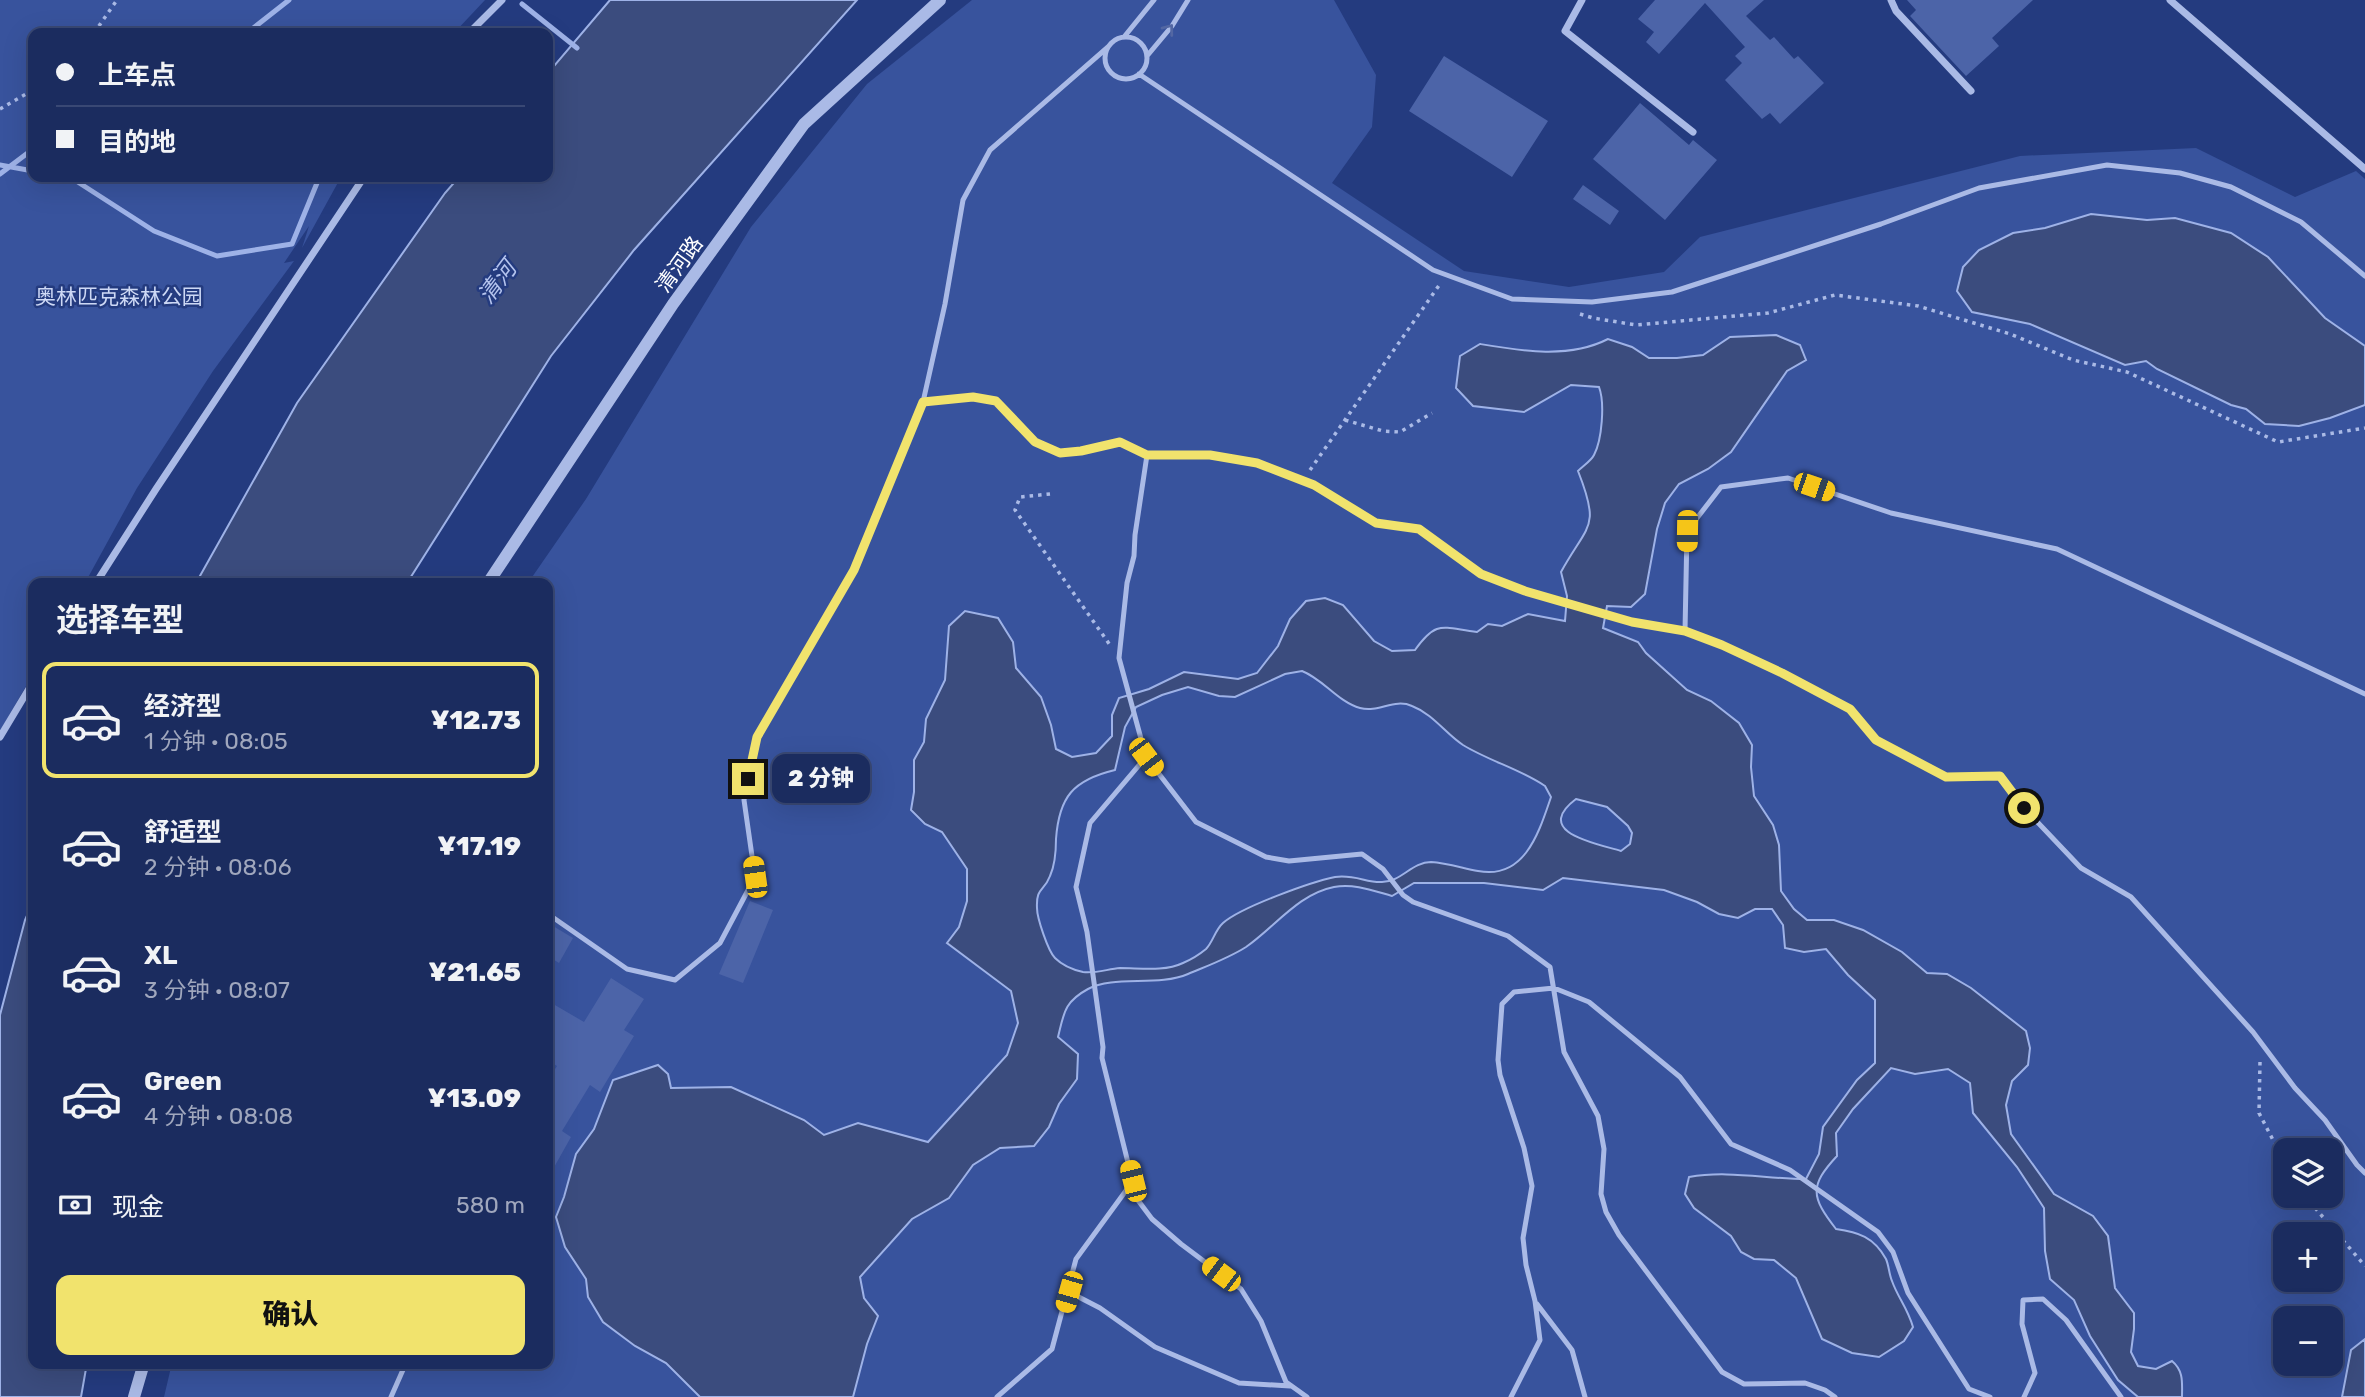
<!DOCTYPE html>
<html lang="zh">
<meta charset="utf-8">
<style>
:root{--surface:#1b2c5f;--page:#243465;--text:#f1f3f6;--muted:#a0a7bd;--line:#394874;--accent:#f1e36d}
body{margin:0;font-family:Rubik,"Noto Sans SC",sans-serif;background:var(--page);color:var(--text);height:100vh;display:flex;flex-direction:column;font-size:26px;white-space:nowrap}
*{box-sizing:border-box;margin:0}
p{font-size:23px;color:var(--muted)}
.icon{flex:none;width:38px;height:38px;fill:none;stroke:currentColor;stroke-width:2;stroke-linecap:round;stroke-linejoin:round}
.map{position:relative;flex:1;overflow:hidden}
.details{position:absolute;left:28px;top:578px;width:525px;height:791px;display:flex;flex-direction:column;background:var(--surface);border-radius:14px;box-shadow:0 7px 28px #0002,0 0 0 2px var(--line)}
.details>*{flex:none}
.hud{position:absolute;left:28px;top:28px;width:525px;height:154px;border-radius:14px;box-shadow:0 7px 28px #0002,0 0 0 2px var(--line);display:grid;align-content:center;height:154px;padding:0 28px;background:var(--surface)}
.controls{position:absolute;left:2273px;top:1138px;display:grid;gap:14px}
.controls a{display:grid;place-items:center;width:70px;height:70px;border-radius:14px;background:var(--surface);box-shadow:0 7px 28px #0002,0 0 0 2px var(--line);font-size:35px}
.end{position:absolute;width:32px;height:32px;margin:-16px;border:9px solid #f1e36d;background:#111;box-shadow:0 0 0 4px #111}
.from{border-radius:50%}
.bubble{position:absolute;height:49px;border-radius:14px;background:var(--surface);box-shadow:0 7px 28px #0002,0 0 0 2px var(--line);font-size:23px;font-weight:800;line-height:49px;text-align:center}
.car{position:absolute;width:21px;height:42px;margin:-21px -10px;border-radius:9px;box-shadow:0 0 5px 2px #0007;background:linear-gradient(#f5c518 24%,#345 0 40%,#f5c518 0 76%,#345 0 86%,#f5c518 0)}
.hud b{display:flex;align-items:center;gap:24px;height:66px;font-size:26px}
.hud b+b{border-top:2px solid var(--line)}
.hud i{width:18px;height:18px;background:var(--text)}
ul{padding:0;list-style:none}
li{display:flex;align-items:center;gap:21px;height:116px;margin:0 14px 10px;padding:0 14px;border:4px solid transparent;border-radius:14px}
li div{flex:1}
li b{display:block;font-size:26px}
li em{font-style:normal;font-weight:800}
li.active{border-color:var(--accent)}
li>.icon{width:63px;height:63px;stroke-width:1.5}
h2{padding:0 28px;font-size:32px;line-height:84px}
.pay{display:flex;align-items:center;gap:18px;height:77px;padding:0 28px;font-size:26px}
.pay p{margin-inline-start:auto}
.button{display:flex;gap:14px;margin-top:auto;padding:14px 28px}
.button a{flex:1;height:80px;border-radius:14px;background:var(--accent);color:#111;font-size:28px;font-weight:800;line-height:80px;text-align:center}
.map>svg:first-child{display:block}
</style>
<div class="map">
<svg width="2365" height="1397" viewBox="0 0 2365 1397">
<rect width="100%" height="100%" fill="#243b7f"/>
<!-- green -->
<path fill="#38539d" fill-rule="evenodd" d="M0 0H485L454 33H33V177H341L302 248 309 226 284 263 294 261 213 371 137 488 85 583H33V674L0 731Z
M972 0H1334L1376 75 1372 127 1332 183 1464 271 1569 287 1664 272 1700 237 2020 156 2196 148 2295 197 2356 171 2365 179V1397H164L172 1363H548V583H528L586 499 751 227 867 84ZM2286 1150H2331V1195H2286ZM2286 1234H2331V1279H2286ZM2286 1318H2331V1363H2286Z"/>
<!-- water -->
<path fill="#3b4c7e" stroke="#9eb2e7" stroke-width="2" fill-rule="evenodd" d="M610 0H857L634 250 551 356 407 583H196L297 403 445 193 459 177H548V73Z
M2091 214 2147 220 2175 218 2231 233 2268 257 2325 318 2365 346V405L2330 418 2299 426 2265 424 2246 409 2231 405 2157 369 2146 361 2125 365 2030 324 1972 312 1957 291 1963 267 1979 250 2013 233 2045 228Z
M1776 335 1800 345 1806 360 1787 371 1731 452 1708 469 1679 484 1665 503 1657 529 1645 594 1631 607 1607 606 1603 628 1638 642 1646 653 1687 690 1711 701 1739 723 1752 745 1751 767 1754 796 1773 825 1779 845 1781 891 1794 909 1807 920H1834L1863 930 1902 952 1927 973 1947 974 1971 988 2026 1031 2030 1048 2028 1065 2012 1081 2006 1105 2011 1134 2054 1194 2093 1216 2108 1236 2115 1288 2134 1313V1329L2131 1352 2138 1366 2156 1369 2172 1361C2184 1371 2182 1383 2182 1397H2138L2118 1380 2090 1336 2074 1300 2050 1279 2045 1251 2044 1208 2017 1167 1973 1113 1970 1083 1948 1069 1915 1074 1891 1068 1853 1109 1836 1133 1837 1156C1809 1186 1811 1197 1836 1229 1858 1232 1874 1237 1886 1259 1889 1266 1889 1274 1892 1281 1898 1298 1907 1307 1913 1327L1904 1341 1879 1357 1852 1353 1822 1339 1796 1278 1774 1260 1754 1259 1741 1252 1731 1236 1694 1208 1685 1194 1689 1177C1728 1170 1767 1179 1806 1179L1819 1154 1823 1127 1857 1080 1875 1063V1000L1848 975 1826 949 1804 952 1785 948 1783 925 1772 909H1755L1738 918 1719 914 1697 902 1664 890 1563 878 1543 890 1484 883H1414L1392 896C1374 891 1354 883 1334 887 1298 894 1275 927 1246 947 1229 958 1207 966 1188 974 1158 987 1114 975 1088 989 1064 1002 1064 1013 1058 1037L1078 1054 1077 1079 1059 1104 1049 1127 1034 1146 1000 1148 973 1165 949 1198 912 1219 860 1277 864 1298 878 1316 867 1344 853 1397H700L666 1363 635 1346 603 1322 588 1297 586 1279 565 1247 556 1217 564 1197 576 1154 594 1129 613 1080 658 1065 668 1074 671 1088 731 1087 804 1120 824 1135 858 1123 928 1142 1007 1055 1018 1023 1011 991 947 943 959 927 967 901V869L942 832 925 824 911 810 914 792V760L924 742 926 719 945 680 949 626 965 611 998 618 1013 642 1016 668 1041 697 1051 725 1056 749 1072 757 1096 753 1112 736V715L1119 698 1149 689 1184 672 1238 679 1257 673 1278 646 1290 619 1306 601 1325 598 1343 605 1374 641 1392 651 1415 650C1437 619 1443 628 1477 632L1488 624 1502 626 1528 614 1565 621 1567 596 1561 572C1588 523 1601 529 1578 471 1583 466 1591 461 1594 455 1602 440 1605 403 1599 387L1571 385 1524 412 1473 406 1456 388 1460 356 1480 344C1522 351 1569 359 1608 339L1632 347 1649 358H1677L1703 355 1730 337ZM1302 671C1323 679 1338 702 1360 708 1379 713 1394 698 1412 706 1433 714 1446 734 1463 745 1489 761 1520 769 1545 786L1551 797C1539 832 1525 880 1478 871 1462 868 1447 863 1431 862 1412 862 1401 882 1382 882 1367 883 1354 874 1335 877 1311 882 1241 907 1223 923 1215 930 1213 942 1206 949 1200 954 1190 960 1183 963 1164 972 1140 968 1120 968 1108 969 1094 974 1083 972 1074 970 1062 965 1055 958 1048 951 1037 918 1037 908 1036 887 1044 892 1050 876 1055 865 1056 851 1056 839 1059 797 1073 780 1115 770L1125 727 1136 707 1162 695 1188 687 1219 696 1235 697 1285 674ZM1576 799 1607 807 1628 826 1632 833 1630 844 1621 851C1599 844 1531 833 1576 799Z
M33 902V1363H87L81 1397H0V1015L25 920Z
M2365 1339V1397H2342L2351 1350Z"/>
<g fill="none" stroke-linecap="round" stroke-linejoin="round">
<!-- stream -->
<path stroke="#9eb2e7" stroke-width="5" d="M522 4 577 48
M247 33 289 0
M0 165 33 171
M0 174 33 149
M70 177 154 231 217 256 292 244 317 183 310 177"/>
</g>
<!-- building -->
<path fill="#4c64a8" d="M1655 0H1764L1746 16 1770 40 1774 37 1794 59 1798 56 1824 83 1780 124 1770 113 1762 119 1725 80 1742 63 1735 56 1745 47 1705 3 1659 54 1646 42 1654 32 1638 19Z
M1907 0H2033L1992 38 1999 46 1966 76 1910 16 1916 10Z
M1444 56 1548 121 1512 177 1409 111Z
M1640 103 1689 145 1693 140 1717 160 1665 220 1593 159Z
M1583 185 1619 211 1610 225 1573 199Z
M750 901 773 910 743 983 719 974Z
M548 923 573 938 559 963 548 956Z
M611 978 644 999 624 1030 634 1036 600 1092 590 1085 562 1131 571 1137 548 1178V1081L557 1066 548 1060V1001L584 1022Z"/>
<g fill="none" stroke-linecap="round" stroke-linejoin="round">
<!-- path -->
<path stroke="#aabae6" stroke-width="3.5" stroke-dasharray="3.5 5" stroke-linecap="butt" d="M94 33 117 0
M0 109 33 90
M1580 314 1593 318 1636 325 1768 313 1835 295 1918 306 2010 334 2073 360 2127 372 2278 442 2365 428
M1345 420 1383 431 1400 432 1432 413
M1310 470 1440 284
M1050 494 1020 497 1015 510 1110 645
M2260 1062 2259 1113 2286 1165
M2304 1195 2365 1266"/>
<!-- service -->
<path stroke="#aabae6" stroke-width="5" d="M1124 37 1154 0
M1105 58a21 21 0 1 1 42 0a21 21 0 1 1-42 0Z
M1147 56 1172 26 1188 0
M1139 74 1433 270 1512 299 1592 302 1672 292 1881 224 1979 188 2107 165 2180 173 2231 187 2301 222 2365 276
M923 402 973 397 996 401 1035 442 1060 453 1081 451 1120 442 1147 455H1210L1257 463 1314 485 1376 523 1419 529 1481 574 1525 591 1632 622 1685 631 1722 645 1782 673 1851 709 1876 740 1946 777 2000 776 2024 808 2081 868 2131 897 2253 1032 2295 1088 2325 1120 2357 1165 2365 1173
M1147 455 1135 535 1134 556 1127 583 1119 658 1146 757 1196 822 1266 857 1289 861 1362 854 1383 869 1403 895 1413 902 1508 936 1550 967 1564 1052 1598 1116 1604 1149 1601 1194 1606 1212 1619 1235 1722 1372 1744 1384 1805 1383 1825 1390 1835 1397
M1685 631 1687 531 1721 487 1788 478 1891 513 2057 549 2365 694
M1146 757 1090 823 1076 887 1087 932 1103 1047 1102 1058 1137 1199 1152 1219 1181 1244 1241 1289 1261 1321 1286 1382 1307 1397
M548 914 627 969 675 980 720 943 755 877 744 800 757 737 854 570 923 402 945 304 963 200 990 150 1108 47
M1069 1292 1100 1308 1155 1347 1239 1383 1290 1386
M1537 1304 1572 1350 1585 1397
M391 1397 406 1363
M997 1397 1052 1349 1076 1259 1133 1181
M1511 1397 1540 1340 1535 1301 1526 1265 1523 1238 1532 1186 1524 1148 1500 1075 1498 1060 1502 1004 1514 992 1554 988 1589 1002 1680 1077 1731 1144 1790 1170 1878 1232 1893 1252 1908 1293 1969 1389 1990 1397
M2024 1397 2035 1373 2022 1324 2023 1300 2043 1299 2066 1320 2121 1397"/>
<!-- minor -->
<path stroke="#aabae6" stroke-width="7" d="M1582 0 1565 31 1693 132
M1891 0 1896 11 1971 91
M2170 0 2365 169
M469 33 502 0
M96 583 156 489 364 177
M0 737 33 682"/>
<!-- tertiary -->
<path stroke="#aabae6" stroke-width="12" d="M488 583 673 304 804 124 940 0
M134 1397 144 1363"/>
</g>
<!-- one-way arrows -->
<defs><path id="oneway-chevron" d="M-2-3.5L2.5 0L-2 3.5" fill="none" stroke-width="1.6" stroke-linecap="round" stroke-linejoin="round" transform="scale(1.75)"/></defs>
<use stroke="#5367a3" href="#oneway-chevron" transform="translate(1169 29) rotate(-53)"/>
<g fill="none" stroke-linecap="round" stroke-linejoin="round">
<!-- route -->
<path stroke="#f1e36d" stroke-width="9" d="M748 779 757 737 854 570 923 402 973 397 996 401 1035 442 1060 453 1081 451 1120 442 1147 455H1210L1257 463 1314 485 1376 523 1419 529 1481 574 1525 591 1632 622 1685 631 1722 645 1782 673 1850 709 1876 740 1946 777 2000 776 2024 808"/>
</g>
<g text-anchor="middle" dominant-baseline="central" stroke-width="5" stroke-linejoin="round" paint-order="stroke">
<!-- street labels -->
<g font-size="21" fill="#fff" stroke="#243b7f">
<text transform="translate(679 264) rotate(-54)">清河路</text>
</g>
<!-- park labels -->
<g font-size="21" fill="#cdd8f5" stroke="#243b7f">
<text x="119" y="296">奥林匹克森林公园</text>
</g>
<!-- water labels -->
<g font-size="23" font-style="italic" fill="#b5c4ee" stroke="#243b7f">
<text transform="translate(497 282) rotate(-53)">清河</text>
</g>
</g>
</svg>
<div class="controls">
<a><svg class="icon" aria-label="layers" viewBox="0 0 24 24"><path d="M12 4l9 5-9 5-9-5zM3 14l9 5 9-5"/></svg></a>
<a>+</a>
<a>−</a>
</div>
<i class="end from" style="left:2024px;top:808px"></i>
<i class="end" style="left:748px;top:779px"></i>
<div class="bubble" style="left:772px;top:754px;width:98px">2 分钟</div>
<i class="car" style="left:1814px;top:487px;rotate:109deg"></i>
<i class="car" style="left:1687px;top:531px;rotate:181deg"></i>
<i class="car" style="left:1146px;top:757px;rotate:143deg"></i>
<i class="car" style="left:755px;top:877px;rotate:352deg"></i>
<i class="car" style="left:1133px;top:1181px;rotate:346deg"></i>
<i class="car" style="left:1221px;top:1274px;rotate:307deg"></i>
<i class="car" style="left:1069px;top:1292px;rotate:196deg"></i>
<div class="hud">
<b><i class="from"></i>上车点</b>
<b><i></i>目的地</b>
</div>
<section class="details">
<h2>选择车型</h2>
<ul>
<li class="active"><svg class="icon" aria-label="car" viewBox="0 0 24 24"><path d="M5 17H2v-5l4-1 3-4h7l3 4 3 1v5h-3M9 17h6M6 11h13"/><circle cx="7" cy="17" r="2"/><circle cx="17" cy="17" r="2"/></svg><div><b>经济型</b><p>1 分钟 · 08:05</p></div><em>¥12.73</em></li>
<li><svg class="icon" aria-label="car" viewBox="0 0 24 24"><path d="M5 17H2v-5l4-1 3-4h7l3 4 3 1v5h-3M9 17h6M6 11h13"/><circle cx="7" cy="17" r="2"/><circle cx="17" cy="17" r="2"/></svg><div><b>舒适型</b><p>2 分钟 · 08:06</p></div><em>¥17.19</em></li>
<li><svg class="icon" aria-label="car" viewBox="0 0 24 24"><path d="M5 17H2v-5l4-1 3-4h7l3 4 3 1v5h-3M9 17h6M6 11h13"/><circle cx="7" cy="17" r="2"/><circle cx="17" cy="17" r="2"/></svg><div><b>XL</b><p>3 分钟 · 08:07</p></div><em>¥21.65</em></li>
<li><svg class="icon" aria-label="car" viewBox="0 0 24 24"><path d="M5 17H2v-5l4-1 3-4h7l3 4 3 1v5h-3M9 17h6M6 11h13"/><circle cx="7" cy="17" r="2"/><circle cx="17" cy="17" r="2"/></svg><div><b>Green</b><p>4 分钟 · 08:08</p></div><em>¥13.09</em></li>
</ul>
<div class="pay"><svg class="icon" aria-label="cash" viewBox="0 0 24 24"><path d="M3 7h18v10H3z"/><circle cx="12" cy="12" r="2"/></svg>现金<p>580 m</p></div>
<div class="button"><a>确认</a></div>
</section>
</div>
